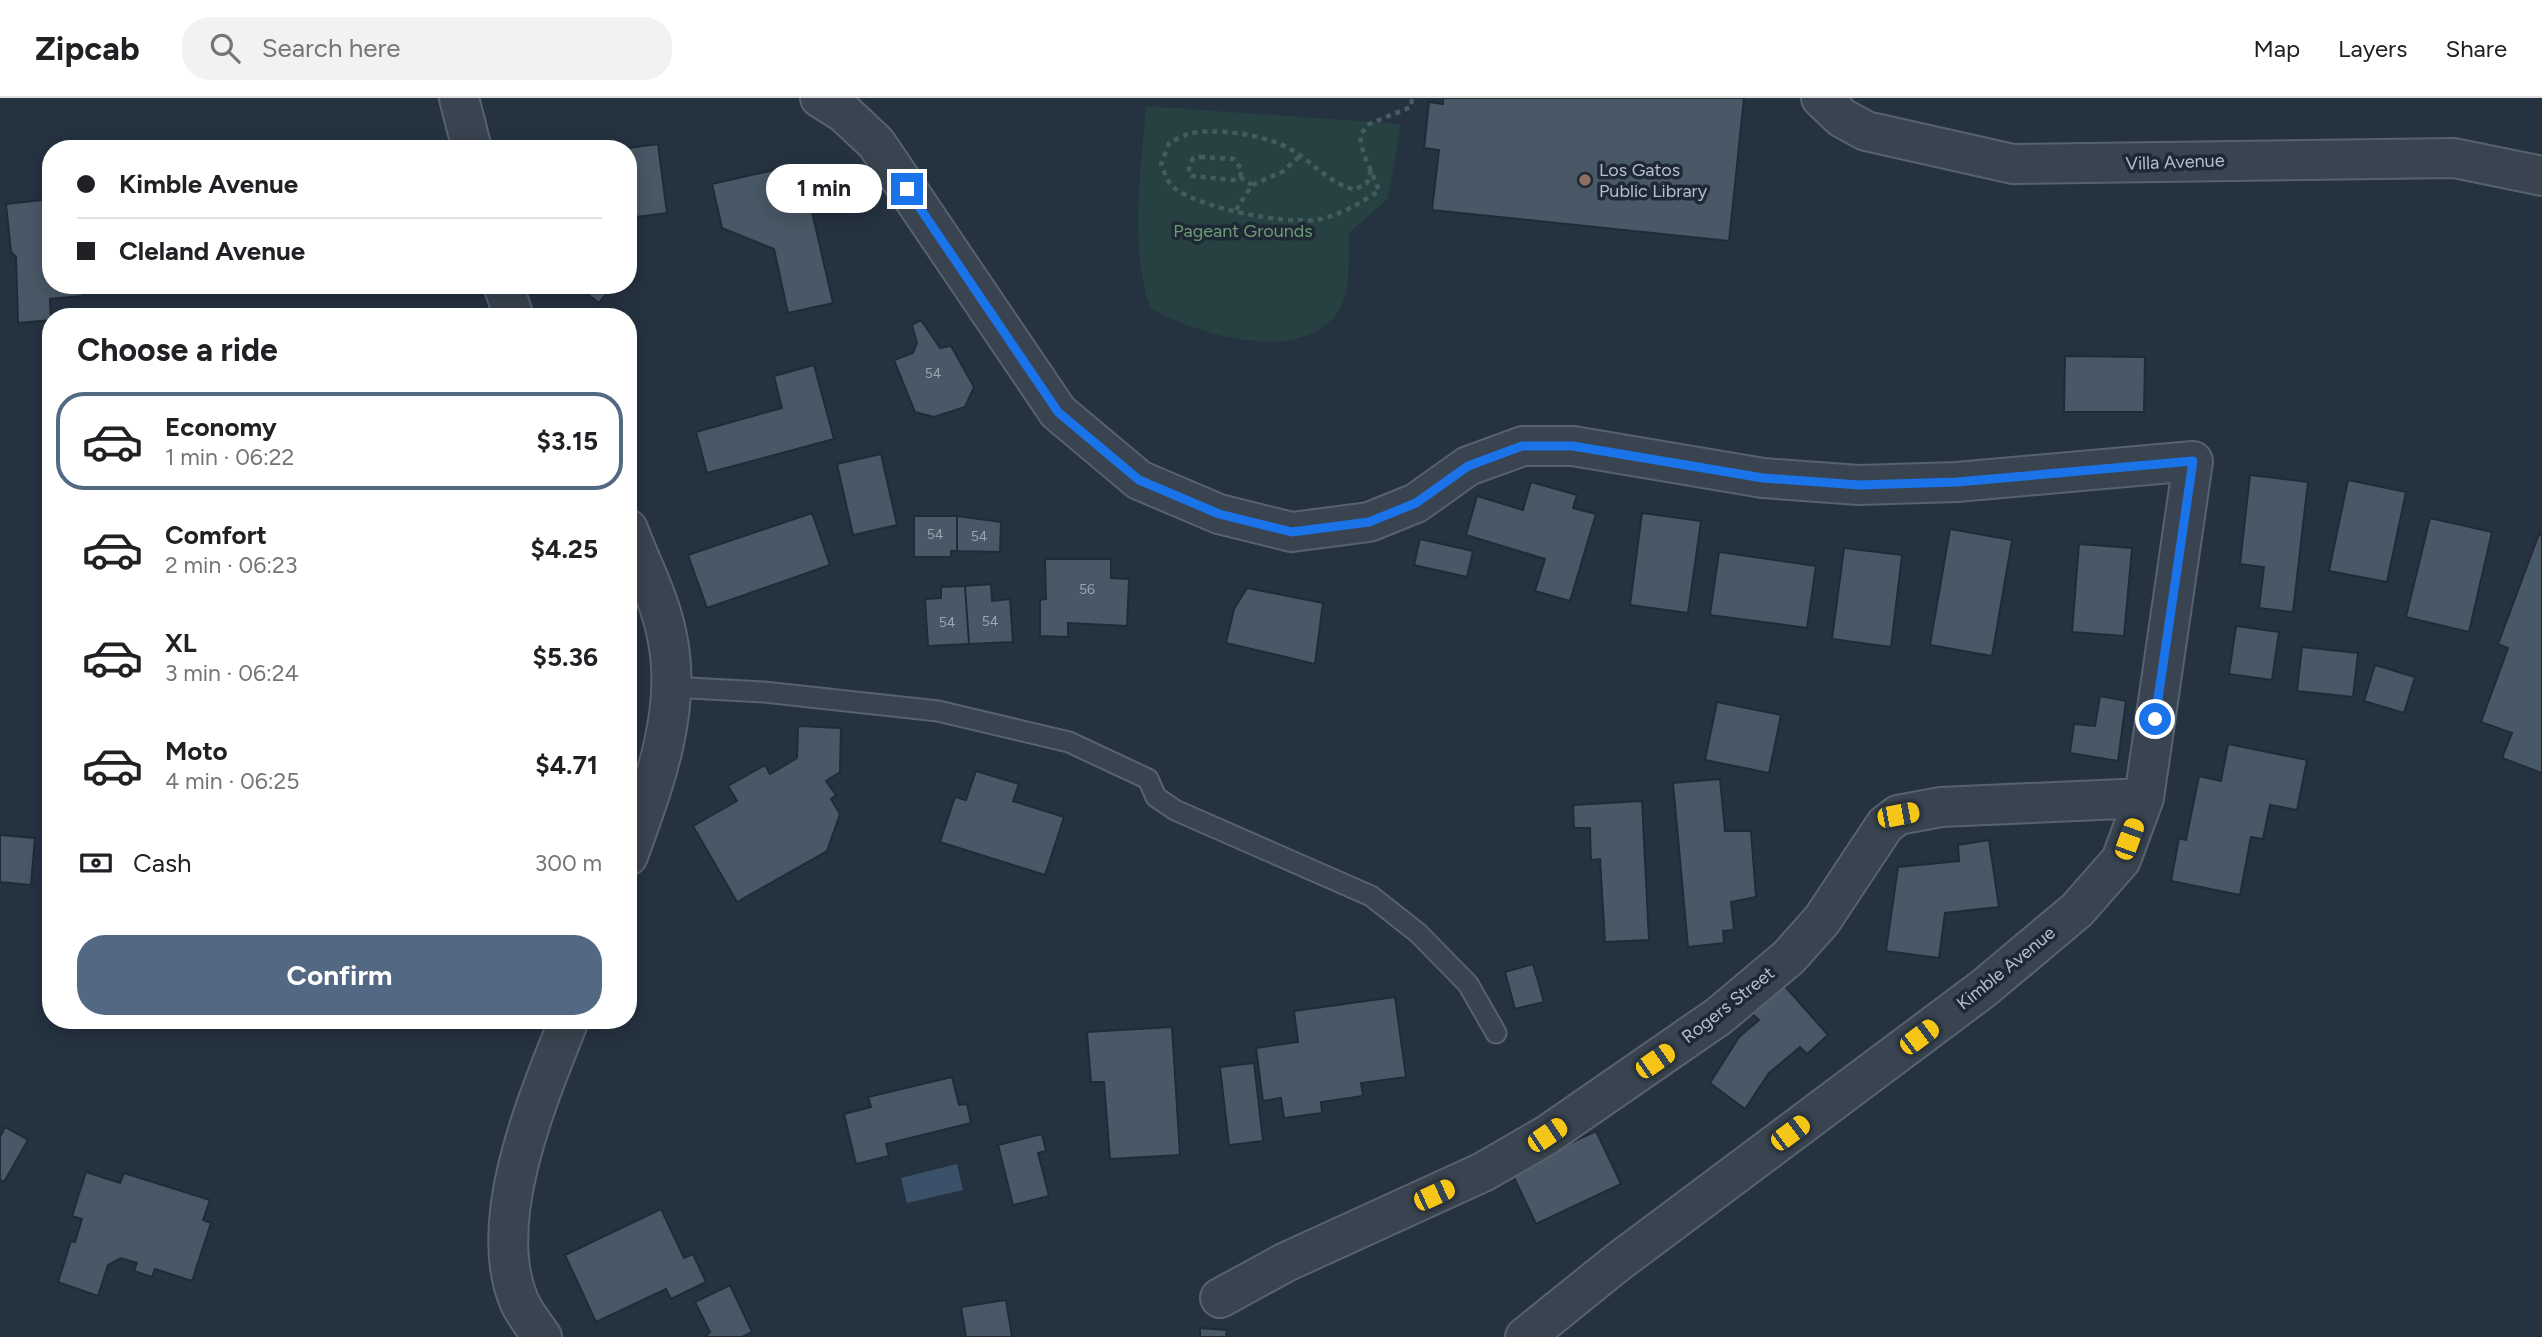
<!DOCTYPE html>
<meta charset="utf-8">
<style>
:root{--surface:#fff;--page:#f2f2f2;--text:#202124;--muted:#757577;--line:#e0e0e0;--accent:#526883}
body{margin:0;font-family:Figtree,sans-serif;background:var(--page);color:var(--text);height:100vh;display:flex;flex-direction:column;font-size:26px;white-space:nowrap}
*{box-sizing:border-box;margin:0}
p{font-size:23px;color:var(--muted)}
.icon{flex:none;width:38px;height:38px;fill:none;stroke:currentColor;stroke-width:2;stroke-linecap:round;stroke-linejoin:round}
.map{position:relative;flex:1;overflow:hidden}
.side{position:absolute;left:42px;top:210px;width:595px;height:721px;display:flex;flex-direction:column;background:var(--surface);border-radius:28px;box-shadow:0 4px 18px #0003}
.side>*{flex:none}
.hud{position:absolute;left:42px;top:42px;width:595px;height:154px;border-radius:28px;box-shadow:0 4px 18px #0003;display:grid;align-content:center;height:154px;padding:0 35px;background:var(--surface)}
.end{position:absolute;width:32px;height:32px;margin:-16px;border:9px solid #1a73e8;background:#fff;box-shadow:0 0 0 4px #fff}
.from{border-radius:50%}
.bubble{position:absolute;height:49px;border-radius:24px;background:var(--surface);box-shadow:0 4px 18px #0003;font-size:23px;font-weight:700;line-height:49px;text-align:center}
.car{position:absolute;width:21px;height:42px;margin:-21px -10px;border-radius:9px;box-shadow:0 0 5px 2px #0007;background:linear-gradient(#f5c518 24%,#345 0 40%,#f5c518 0 76%,#345 0 86%,#f5c518 0)}
.hud b{display:flex;align-items:center;gap:24px;height:66px;font-size:26px}
.hud b+b{border-top:2px solid var(--line)}
.hud i{width:18px;height:18px;background:var(--text)}
ul{padding:0;list-style:none}
li{display:flex;align-items:center;gap:21px;height:98px;margin:0 14px 10px;padding:0 21px;border:4px solid transparent;border-radius:28px}
li div{flex:1}
li b{display:block;font-size:26px}
li em{font-style:normal;font-weight:700}
li.selected{border-color:var(--accent)}
li>.icon{width:63px;height:63px;stroke-width:1.5}
h2{padding:0 35px;font-size:32px;line-height:84px}
.pay{display:flex;align-items:center;gap:18px;height:77px;padding:0 35px;font-size:26px}
.pay p{margin-inline-start:auto}
.primary-button{display:flex;gap:14px;margin-top:auto;padding:14px 35px}
.primary-button a{flex:1;height:80px;border-radius:28px;background:var(--accent);color:#fff;font-size:28px;font-weight:700;line-height:80px;text-align:center}
header{display:flex;align-items:center;gap:42px;box-sizing:border-box;height:98px;padding:0 35px;background:var(--surface);border-bottom:2px solid var(--line)}
header strong{font-size:33px}
nav{display:flex;gap:38px;margin-inline-start:auto;font-size:24px}
.search{width:490px;height:63px;background:var(--page);display:flex;align-items:center;gap:18px;box-sizing:border-box;padding:0 24px;border-radius:28px;color:var(--muted);font-size:26px}
.map>svg:first-child{display:block}
</style>
<header>
<strong>Zipcab</strong>
<div class="search"><svg class="icon" aria-label="search" viewBox="0 0 24 24"><circle cx="10" cy="10" r="6"/><path d="M15 15l6 6"/></svg>Search here</div>
<nav><a>Map</a><a>Layers</a><a>Share</a></nav>
</header>
<div class="map">
<svg width="2542" height="1239" viewBox="0 0 2542 1239">
<rect width="100%" height="100%" fill="#253240"/>
<!-- green -->
<path fill="#274041" d="M1146 8 1401 26 1388 101 1349 135C1348 159 1352 195 1337 215 1299 268 1196 236 1150 210 1129 145 1141 75 1146 8Z"/>
<!-- water -->
<path fill="#3b5169" d="M957 1066 963 1092 907 1105 901 1080Z"/>
<!-- building -->
<path fill="#495866" stroke="#202b37" stroke-width="2" d="M1443 0H1744L1729 143 1432 112 1439 52 1424 50 1429 4 1443 6Z
M658 46 667 115 628 120V51H621Z
M801 66 833 205 788 215 774 151 722 130 712 86Z
M51 101V187H82L83 198 50 201 51 222 18 225 16 159 11 154 6 106Z
M576 187H613L599 205Z
M921 222 940 250 951 248 974 289 965 309 934 319 915 314 894 262 913 255 917 245 912 227Z
M2065 258 2145 259 2144 314H2064Z
M814 267 834 341 707 375 696 334 782 310 774 278Z
M881 356 897 427 853 437 837 366Z
M2250 377 2308 384 2293 514 2259 510 2264 469 2240 466Z
M2348 382 2406 394 2387 484 2329 473Z
M1531 384 1577 397 1573 410 1596 416 1570 503 1535 493 1545 461 1466 437 1477 398 1523 412Z
M812 415 830 467 707 510 688 457Z
M1642 415 1701 423 1688 515 1630 507Z
M914 418H957V453H951V459H914Z
M957 418 1001 424 1000 454 957 453Z
M2430 420 2492 434 2469 534 2406 519Z
M1950 431 2012 442 1992 558 1930 547Z
M2539 436 2542 437V675L2502 660 2512 635 2481 624 2508 550 2498 546Z
M1420 441 1473 453 1467 479 1414 467Z
M2079 446 2132 450 2124 538 2072 534Z
M1844 450 1902 457 1891 549 1832 541Z
M1719 454 1816 468 1807 530 1710 517Z
M1045 461H1111V480L1129 481 1127 528 1068 525V539L1040 538V502L1046 501Z
M991 486 992 503 1010 501 1013 544 969 546 965 488Z
M965 488 969 546 928 548 925 501 941 500V489Z
M1247 490 1323 505 1315 566 1226 545 1234 511Z
M2236 528 2279 534 2272 582 2229 576Z
M2302 549 2358 555 2353 599 2297 593Z
M2375 567 2415 579 2404 615 2364 603Z
M2100 598 2126 603 2118 663 2070 655 2074 626 2095 628Z
M1717 604 1781 617 1769 675 1705 662Z
M798 628 841 630 840 674 826 683 836 697 831 701 840 716 827 753 737 804 693 728 737 703 728 688 765 667 770 676 797 660Z
M2228 646 2307 662 2297 712 2270 707 2263 741 2251 739 2240 797 2171 783 2179 740 2186 742 2199 678 2221 683Z
M976 673 1019 686 1013 703 1064 719 1045 777 940 744 955 699 966 702Z
M1720 681 1725 733H1751L1756 799 1731 804 1734 832 1723 833 1724 845 1688 849 1673 685Z
M1642 703 1649 842 1605 844 1600 761 1591 762 1590 730H1574L1573 707Z
M0 737 35 740 31 787 0 784Z
M1989 742 1999 809 1945 815 1939 860 1886 853 1898 769 1959 763 1958 747Z
M1533 866 1544 904 1515 911 1505 874Z
M1782 885 1828 937 1807 956 1800 949 1769 975 1745 1011 1710 985 1739 939 1759 922 1748 912Z
M1395 899 1406 979 1361 985 1363 998 1321 1004 1322 1015 1284 1020 1281 1000 1263 1003 1256 950 1298 944 1294 913Z
M1172 929 1180 1057 1110 1061 1104 984H1091L1087 934Z
M1254 965 1263 1043 1229 1047 1220 969Z
M952 979 959 1007 967 1006 971 1025 886 1046 889 1058 856 1066 844 1016 871 1009 868 999Z
M5 1029 28 1042 4 1084 0 1082V1039Z
M1596 1033 1621 1086 1536 1126 1511 1073Z
M1042 1036 1046 1053 1038 1055 1049 1098 1013 1107 998 1047Z
M86 1074 120 1085 124 1075 210 1102 203 1122 211 1125 192 1183 155 1171 152 1179 134 1173 137 1165 121 1160 108 1167 98 1198 58 1184 71 1143 75 1144 82 1121 72 1118Z
M661 1111 684 1160 693 1156 706 1184 671 1201 666 1191 596 1224 565 1157Z
M730 1187 752 1234 742 1239H705L710 1234 695 1204Z
M1006 1202 1012 1239H966L961 1209Z
M1200 1230 1227 1232 1226 1239H1200Z"/>
<g fill="none" stroke-linecap="round" stroke-linejoin="round">
<defs>
<path id="lane" d="M671 589 764 594 938 613 1069 644 1148 681 1156 699 1175 712 1371 798 1418 835 1468 886 1496 935"/>
<path id="street" d="M459 0 472 51
M820 0 844 15 876 45 1058 314 1139 382 1219 416 1292 434 1369 424 1416 405 1468 368 1523 348H1573L1763 380 1859 387 1957 384 2193 363 2144 700 2121 762 2077 812 1984 890 1618 1164 1525 1239
M1821 0 1842 20 1866 33 2013 66 2454 60 2542 78
M503 187 514 219
M628 431C641 466 660 501 667 538 683 612 653 689 628 758
M1220 1200 1286 1164 1483 1074 1547 1037 1719 918 1789 859 1822 822 1885 727 1898 717 1941 709 2144 700
M542 1239C534 1227 524 1215 519 1203 485 1122 539 998 569 922"/>
</defs>
<!-- lane casing -->
<use href="#lane" stroke="#57626d" stroke-width="23"/>
<!-- street casing -->
<use href="#street" stroke="#57626d" stroke-width="42"/>
<!-- path -->
<path stroke="#455c5e" stroke-width="4.5" stroke-dasharray="5 5" stroke-linecap="butt" d="M1200 59 1234 61 1242 72 1240 79 1233 82 1192 78 1188 74 1193 60Z
M1371 72 1367 85 1354 92C1323 81 1316 66 1290 51 1267 37 1214 29 1188 36 1182 38 1175 42 1169 45L1161 67C1165 74 1167 85 1174 90 1201 110 1281 126 1315 122 1338 119 1360 105 1379 93 1372 73 1362 58 1360 37L1369 26 1411 9 1412 0
M1240 79 1252 87
M1236 112 1252 87 1282 74 1300 58"/>
<!-- lane -->
<use href="#lane" stroke="#394450" stroke-width="19"/>
<!-- street -->
<use href="#street" stroke="#394450" stroke-width="38"/>
</g>
<g fill="none" stroke-linecap="round" stroke-linejoin="round">
<!-- route -->
<path stroke="#1a73e8" stroke-width="9" d="M907 91 1058 314 1139 382 1219 416 1292 434 1369 424 1416 405 1468 368 1522 348H1573L1763 380 1859 387 1957 384 2193 363 2155 621"/>
</g>
<!-- markers -->
<circle fill="#8d6e63" stroke="#1e2935" stroke-width="2.5" cx="1585" cy="82" r="7"/>
<g text-anchor="middle" dominant-baseline="central" stroke-width="7" stroke-linejoin="round" paint-order="stroke">
<!-- number labels -->
<g font-size="14" fill="#9ba5b1">
<text x="933" y="275">54</text>
<text x="935" y="436">54</text>
<text x="979" y="438">54</text>
<text x="1087" y="491">56</text>
<text x="990" y="523">54</text>
<text x="947" y="524">54</text>
</g>
<!-- street labels -->
<g font-size="18" fill="#b6bfca" stroke="#1e2935">
<text transform="translate(2175 64) rotate(-2)">Villa Avenue</text>
<text transform="translate(2006 870) rotate(-39)">Kimble Avenue</text>
<text transform="translate(1728 907) rotate(-38)">Rogers Street</text>
</g>
<!-- poi labels -->
<g font-size="18" fill="#b6bfca" stroke="#1e2935" text-anchor="start">
<text x="1599" y="72">Los Gatos<tspan x="1599" dy="21">Public Library</tspan></text>
</g>
<!-- park labels -->
<g font-size="18" fill="#6d9b75" stroke="#1e2935">
<text x="1243" y="133">Pageant Grounds</text>
</g>
</g>
</svg>
<i class="end from" style="left:2155px;top:621px"></i>
<i class="end" style="left:907px;top:91px"></i>
<div class="bubble" style="left:766px;top:66px;width:116px">1 min</div>
<i class="car" style="left:1898px;top:717px;rotate:79deg"></i>
<i class="car" style="left:2129px;top:741px;rotate:20deg"></i>
<i class="car" style="left:1919px;top:939px;rotate:53deg"></i>
<i class="car" style="left:1655px;top:963px;rotate:55deg"></i>
<i class="car" style="left:1790px;top:1035px;rotate:53deg"></i>
<i class="car" style="left:1547px;top:1037px;rotate:56deg"></i>
<i class="car" style="left:1434px;top:1097px;rotate:65deg"></i>
<div class="hud">
<b><i class="from"></i>Kimble Avenue</b>
<b><i></i>Cleland Avenue</b>
</div>
<section class="side">
<h2>Choose a ride</h2>
<ul>
<li class="selected"><svg class="icon" aria-label="car" viewBox="0 0 24 24"><path d="M5 17H2v-5l4-1 3-4h7l3 4 3 1v5h-3M9 17h6M6 11h13"/><circle cx="7" cy="17" r="2"/><circle cx="17" cy="17" r="2"/></svg><div><b>Economy</b><p>1 min · 06:22</p></div><em>$3.15</em></li>
<li><svg class="icon" aria-label="car" viewBox="0 0 24 24"><path d="M5 17H2v-5l4-1 3-4h7l3 4 3 1v5h-3M9 17h6M6 11h13"/><circle cx="7" cy="17" r="2"/><circle cx="17" cy="17" r="2"/></svg><div><b>Comfort</b><p>2 min · 06:23</p></div><em>$4.25</em></li>
<li><svg class="icon" aria-label="car" viewBox="0 0 24 24"><path d="M5 17H2v-5l4-1 3-4h7l3 4 3 1v5h-3M9 17h6M6 11h13"/><circle cx="7" cy="17" r="2"/><circle cx="17" cy="17" r="2"/></svg><div><b>XL</b><p>3 min · 06:24</p></div><em>$5.36</em></li>
<li><svg class="icon" aria-label="car" viewBox="0 0 24 24"><path d="M5 17H2v-5l4-1 3-4h7l3 4 3 1v5h-3M9 17h6M6 11h13"/><circle cx="7" cy="17" r="2"/><circle cx="17" cy="17" r="2"/></svg><div><b>Moto</b><p>4 min · 06:25</p></div><em>$4.71</em></li>
</ul>
<div class="pay"><svg class="icon" aria-label="cash" viewBox="0 0 24 24"><path d="M3 7h18v10H3z"/><circle cx="12" cy="12" r="2"/></svg>Cash<p>300 m</p></div>
<div class="primary-button"><a>Confirm</a></div>
</section>
</div>
